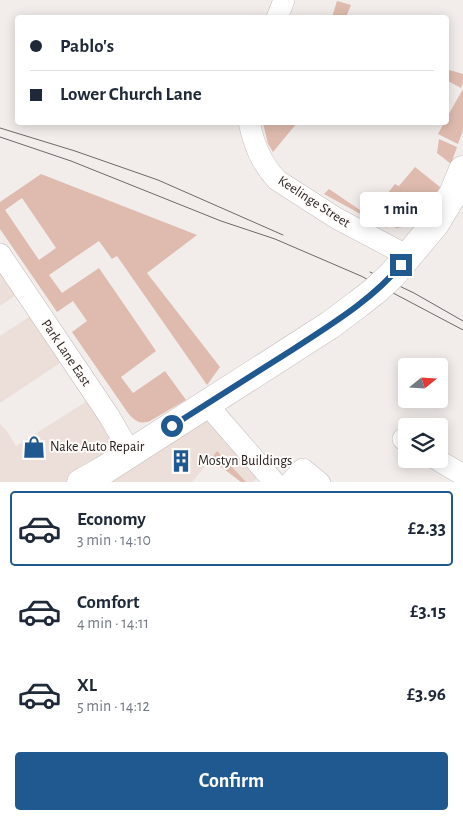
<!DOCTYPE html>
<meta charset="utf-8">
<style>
:root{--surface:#fff;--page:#f2f2f3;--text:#1f2937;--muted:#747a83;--line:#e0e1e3;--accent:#1f5990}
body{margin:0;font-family:"Alegreya Sans",sans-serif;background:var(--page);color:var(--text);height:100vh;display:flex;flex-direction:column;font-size:19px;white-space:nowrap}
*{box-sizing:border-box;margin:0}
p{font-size:16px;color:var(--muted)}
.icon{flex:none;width:28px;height:28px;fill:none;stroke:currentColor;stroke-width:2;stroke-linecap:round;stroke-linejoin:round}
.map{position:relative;height:482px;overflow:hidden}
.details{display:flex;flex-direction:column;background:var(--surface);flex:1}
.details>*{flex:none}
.top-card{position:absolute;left:15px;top:15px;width:434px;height:110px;border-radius:5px;box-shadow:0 2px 12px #0003;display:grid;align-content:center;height:110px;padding:0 15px;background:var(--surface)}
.needle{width:32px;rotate:72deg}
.controls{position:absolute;left:398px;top:358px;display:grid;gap:10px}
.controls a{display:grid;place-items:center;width:50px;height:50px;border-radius:5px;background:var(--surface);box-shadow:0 2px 12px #0003;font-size:25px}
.end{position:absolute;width:22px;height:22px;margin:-11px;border:6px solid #1f5990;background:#fff;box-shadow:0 0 0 2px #fff}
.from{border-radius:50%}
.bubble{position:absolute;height:35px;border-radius:5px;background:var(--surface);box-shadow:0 2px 12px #0003;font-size:16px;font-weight:700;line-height:35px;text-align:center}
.top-card b{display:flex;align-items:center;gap:18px;height:48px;font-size:19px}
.top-card b+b{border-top:1px solid var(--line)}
.top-card i{width:12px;height:12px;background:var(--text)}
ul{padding:9px 0 0;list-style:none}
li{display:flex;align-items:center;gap:15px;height:75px;margin:0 10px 8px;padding:0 5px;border:2px solid transparent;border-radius:5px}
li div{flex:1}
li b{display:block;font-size:19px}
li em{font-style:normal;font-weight:700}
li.active{border-color:var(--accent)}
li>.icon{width:45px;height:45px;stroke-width:1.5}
.action{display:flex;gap:10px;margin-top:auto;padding:10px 15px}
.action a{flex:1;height:58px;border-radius:5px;background:var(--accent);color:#fff;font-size:20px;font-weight:700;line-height:58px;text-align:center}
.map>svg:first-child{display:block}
</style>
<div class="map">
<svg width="463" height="483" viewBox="0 0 463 483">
<rect width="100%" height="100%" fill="#f2edeb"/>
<!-- built -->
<path fill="#ecdfda" d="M0 254 24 290 0 306Z
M38 311 69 357 0 403V336Z
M95 396 130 452 209 403 264 471 253 482H241L211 459 192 482H0V424L7 431 16 446Z"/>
<!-- green -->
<path fill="#debbae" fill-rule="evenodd" d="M337 1 351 5 346 17H332Z
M446 69 463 74V83L461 88 446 80Z
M463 89V130L458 144 438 134 444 123 446 122V119Z
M263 123V122L297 123 273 152 268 144Z
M439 139 457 147 451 164 437 153Z
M415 167 440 187 417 225 396 228 372 213 395 184 399 186Z
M41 174 197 235 147 273 220 367 207 385 117 256 112 259 99 241 49 275 62 293 99 268 156 351 121 377 133 393 165 371 186 400 150 421C139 425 134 420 128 413L72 332 87 321 73 301 57 312 0 229V202ZM22 198 56 248 39 260 5 210Z
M329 189 388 229 324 194Z
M217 451 246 482H241L211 459Z"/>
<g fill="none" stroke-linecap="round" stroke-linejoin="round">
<defs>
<path id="street" d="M277 18 284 0
M249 122C254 145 261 163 277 180L336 218 408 256
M0 254 109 416 130 452
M209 403 217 416 275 483
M403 439 406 440
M436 459 463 475
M290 483 303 469 320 483"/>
<path id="secondary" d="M393 274 435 224 453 194 463 170
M81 483 104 470 330 325 358 304"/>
</defs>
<!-- street casing -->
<use href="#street" stroke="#c5bfbd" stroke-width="22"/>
<!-- secondary casing -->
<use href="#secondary" stroke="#c5bfbd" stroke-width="29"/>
<!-- street -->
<use href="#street" stroke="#fff" stroke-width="21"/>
<!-- secondary -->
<use href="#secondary" stroke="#fff" stroke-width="28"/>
<!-- tram -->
<path stroke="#6c6968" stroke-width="1" d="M0 128 75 151 158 180 283 235
M0 137 71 161 221 221 275 239 361 276 463 330
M370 272 414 293 463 321"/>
<defs>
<path id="secondary-bridge" d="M358 304 376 290 393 274"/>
</defs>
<!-- secondary-bridge casing -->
<use href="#secondary-bridge" stroke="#c5bfbd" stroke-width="29" stroke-linecap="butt"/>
<!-- secondary-bridge -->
<use href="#secondary-bridge" stroke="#fff" stroke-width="28"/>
</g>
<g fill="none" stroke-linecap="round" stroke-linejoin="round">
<!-- route -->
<path stroke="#1f5990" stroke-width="6" d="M172 426C212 401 252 375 292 350 330 325 372 300 401 265"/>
</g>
<!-- icons -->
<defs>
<symbol id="shop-bare" viewBox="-9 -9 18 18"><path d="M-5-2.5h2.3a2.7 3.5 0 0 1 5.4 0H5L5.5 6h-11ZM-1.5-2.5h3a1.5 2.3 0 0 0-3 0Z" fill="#1f5990" stroke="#fffbf9" stroke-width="2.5" paint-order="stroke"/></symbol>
<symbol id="building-bare" viewBox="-9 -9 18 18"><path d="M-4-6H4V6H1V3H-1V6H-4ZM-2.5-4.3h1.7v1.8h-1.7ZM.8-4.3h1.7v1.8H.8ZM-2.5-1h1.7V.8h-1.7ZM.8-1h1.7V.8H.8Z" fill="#1f5990" stroke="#fffbf9" stroke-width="2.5" paint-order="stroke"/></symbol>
</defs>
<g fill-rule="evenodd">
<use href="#shop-bare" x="18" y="431" width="32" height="32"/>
<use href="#building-bare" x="165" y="445" width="32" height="32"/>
</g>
<g text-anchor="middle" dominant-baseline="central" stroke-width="4" stroke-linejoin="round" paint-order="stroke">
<!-- street labels -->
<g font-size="14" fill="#211f1f" stroke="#fffbf9">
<text transform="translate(314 202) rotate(33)">Keelinge Street</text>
<text transform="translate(66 353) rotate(56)">Park Lane East</text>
</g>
<!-- poi labels -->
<g font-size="14" fill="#211f1f" stroke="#fffbf9" text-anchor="start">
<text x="50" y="447">Nake Auto Repair</text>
<text x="198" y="461">Mostyn Buildings</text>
</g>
</g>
</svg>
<div class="controls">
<a><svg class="needle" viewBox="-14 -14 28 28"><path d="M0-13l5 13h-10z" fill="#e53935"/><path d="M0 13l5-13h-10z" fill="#747a83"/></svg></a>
<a><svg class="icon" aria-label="layers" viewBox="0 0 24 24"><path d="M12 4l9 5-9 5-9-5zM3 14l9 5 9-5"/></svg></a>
</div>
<i class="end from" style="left:172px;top:426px"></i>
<i class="end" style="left:401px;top:265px"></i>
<div class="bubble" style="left:360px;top:192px;width:82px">1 min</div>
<div class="top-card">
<b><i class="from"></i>Pablo's</b>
<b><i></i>Lower Church Lane</b>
</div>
</div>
<section class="details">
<ul>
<li class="active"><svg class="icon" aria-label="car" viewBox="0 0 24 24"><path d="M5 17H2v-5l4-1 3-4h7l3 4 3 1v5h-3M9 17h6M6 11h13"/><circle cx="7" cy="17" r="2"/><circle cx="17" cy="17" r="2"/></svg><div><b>Economy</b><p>3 min · 14:10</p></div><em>£2.33</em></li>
<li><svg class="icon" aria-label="car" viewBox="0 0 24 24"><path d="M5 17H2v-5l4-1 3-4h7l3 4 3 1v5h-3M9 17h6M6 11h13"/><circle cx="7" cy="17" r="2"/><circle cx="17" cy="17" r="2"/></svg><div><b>Comfort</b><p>4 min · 14:11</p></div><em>£3.15</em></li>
<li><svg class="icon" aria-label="car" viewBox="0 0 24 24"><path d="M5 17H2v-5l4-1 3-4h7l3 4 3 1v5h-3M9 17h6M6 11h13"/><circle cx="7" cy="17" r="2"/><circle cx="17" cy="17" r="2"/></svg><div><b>XL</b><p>5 min · 14:12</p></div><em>£3.96</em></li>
</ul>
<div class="action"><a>Confirm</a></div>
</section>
